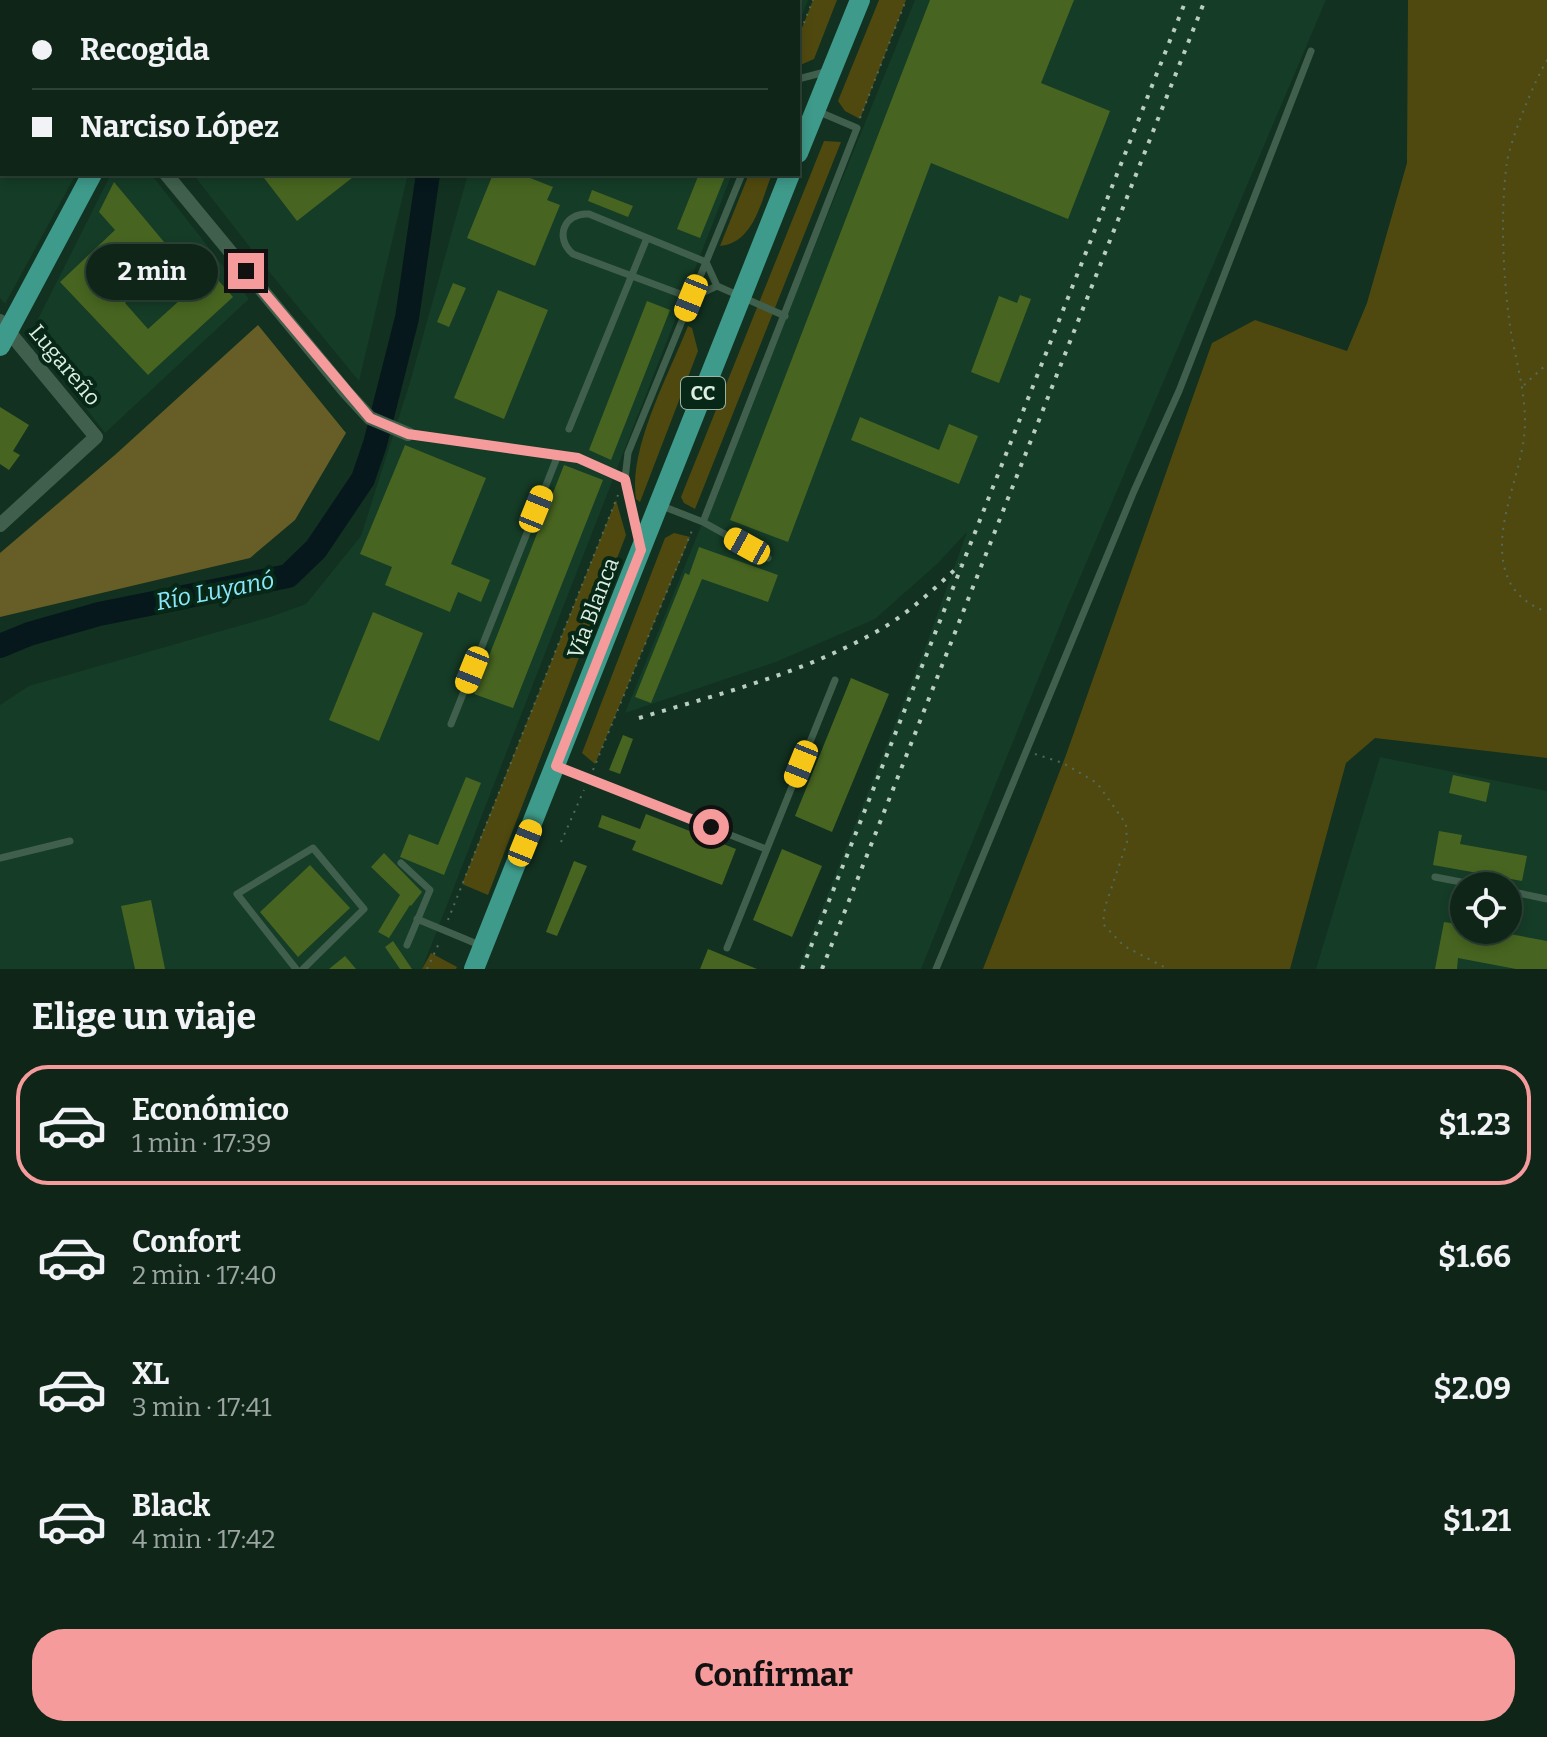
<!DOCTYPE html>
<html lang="es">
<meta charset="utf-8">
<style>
:root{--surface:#0e2518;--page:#172d21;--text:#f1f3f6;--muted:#9ba5a2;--line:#2e4237;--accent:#f59b9b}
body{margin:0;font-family:Bitter,serif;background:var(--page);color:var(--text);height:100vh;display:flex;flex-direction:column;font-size:30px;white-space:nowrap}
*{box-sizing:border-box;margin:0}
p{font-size:26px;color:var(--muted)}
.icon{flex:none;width:44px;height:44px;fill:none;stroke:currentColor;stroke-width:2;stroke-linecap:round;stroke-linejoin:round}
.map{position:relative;height:969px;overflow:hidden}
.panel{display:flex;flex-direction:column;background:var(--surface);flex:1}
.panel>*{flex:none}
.top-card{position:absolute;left:0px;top:0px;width:800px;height:176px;box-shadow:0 4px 12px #0003,0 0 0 2px var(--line);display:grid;align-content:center;height:176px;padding:0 32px;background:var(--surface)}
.buttons{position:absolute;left:1450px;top:872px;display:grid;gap:16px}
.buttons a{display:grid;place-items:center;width:72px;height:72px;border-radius:50%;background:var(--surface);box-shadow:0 4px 12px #0003,0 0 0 2px var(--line);font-size:40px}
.end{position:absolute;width:36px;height:36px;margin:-18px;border:10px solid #f59b9b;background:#111;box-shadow:0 0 0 4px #111}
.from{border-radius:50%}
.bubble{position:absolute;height:56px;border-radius:28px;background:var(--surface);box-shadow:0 4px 12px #0003,0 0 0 2px var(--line);font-size:26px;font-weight:700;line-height:56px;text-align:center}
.car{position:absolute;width:24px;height:48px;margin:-24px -12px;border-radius:10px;box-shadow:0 0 6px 2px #0007;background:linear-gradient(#f5c518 24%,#345 0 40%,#f5c518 0 76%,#345 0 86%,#f5c518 0)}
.top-card b{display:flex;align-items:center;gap:28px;height:76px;font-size:30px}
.top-card b+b{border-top:2px solid var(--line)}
.top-card i{width:20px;height:20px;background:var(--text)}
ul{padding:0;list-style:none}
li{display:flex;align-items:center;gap:24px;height:120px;margin:0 16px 12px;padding:0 16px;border:4px solid transparent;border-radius:32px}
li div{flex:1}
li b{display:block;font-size:30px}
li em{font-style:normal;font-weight:700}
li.on{border-color:var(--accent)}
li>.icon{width:72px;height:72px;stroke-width:1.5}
h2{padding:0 32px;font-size:36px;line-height:96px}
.button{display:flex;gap:16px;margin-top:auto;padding:16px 32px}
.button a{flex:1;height:92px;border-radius:32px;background:var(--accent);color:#111;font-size:32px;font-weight:700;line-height:92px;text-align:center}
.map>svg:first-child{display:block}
</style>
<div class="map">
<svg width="1547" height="969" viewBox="0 0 1547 969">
<rect width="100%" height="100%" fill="#123120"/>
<!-- built -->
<path fill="#153c27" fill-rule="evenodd" d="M0 0 108 2H2V174H76L5 304 0 298Z
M142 0H283L285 2H142Z
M537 0H808L798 26V2H536Z
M915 0H1326L1067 608 921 969H798L928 640 967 532 937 564 875 619 776 662 625 713Z
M111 174H151L249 299 105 433 30 335Z
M193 174H408L359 381 266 268Z
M468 174H732L422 969H0V705L29 686 270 617 306 604 361 536 411 379Z
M1380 757 1547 791V969H1316ZM1464 886H1508V930H1464Z"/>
<!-- green -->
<path fill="#50490f" d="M813 0H837L814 59 798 66V38Z
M879 0H906L860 119 845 111 838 101Z
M1408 0H1547V758L1375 738 1346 763 1290 969H983L1066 755 1212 343 1255 320 1347 351 1367 303 1407 163Z
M824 141 841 142 695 509 684 503 681 497Z
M749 174H772C761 201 754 243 720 246Z
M688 326 692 328 698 351 640 502 636 499C628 449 669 374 688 326Z
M616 500 626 535 488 895 462 884Z
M674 533 690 537 595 764 582 753 665 538Z
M431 953 457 967 456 969H422Z"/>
<!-- forest -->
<path fill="#665e26" d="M258 325 346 433 295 520 250 558 0 617V553L116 454Z"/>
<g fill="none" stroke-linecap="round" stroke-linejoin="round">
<!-- river -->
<path stroke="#06181c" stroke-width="24" d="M470 2V0
M0 646 29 634 99 614 288 576 316 549 363 479 375 444 407 318 428 174"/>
</g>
<!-- building -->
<path fill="#476520" d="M930 0H1074L1041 83 1110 111 1068 219 931 163 788 542 730 520Z
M261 174H357L297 221Z
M493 174H520L553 187 547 200 560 205 535 266 467 238Z
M699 174H726L700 238 677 229Z
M114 182 174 254 146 278 148 281 125 303 148 329 211 272 233 297 148 375 60 282 115 230 99 212Z
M592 190 633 206 628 217 588 201Z
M453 283 466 288 449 327 437 322Z
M498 290 548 310 504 419 454 398Z
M1020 295 1031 299 999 383 971 372 999 296 1017 303Z
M647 301 670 310 611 460 589 450Z
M0 407 29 425 13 451 20 455 9 470 0 464Z
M860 417 939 450 949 424 978 436 959 484 851 440Z
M405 445 486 478 451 564 490 580 481 602 458 592 450 612 385 585 392 567 360 554Z
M564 465 603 480 513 708 474 694Z
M699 547 778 575 768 602 702 579 651 703 635 697 685 573 689 575Z
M373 612 423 633 379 741 329 720Z
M851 678 889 694 832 832 795 816Z
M623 735 633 739 620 774 609 770Z
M1453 775 1490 783 1486 802 1449 793Z
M466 777 481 783 444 875 400 857 409 834 438 845Z
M646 814 736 849 722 885 632 850 636 841 598 827 602 815 640 829Z
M1439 831 1462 835 1460 844 1527 856 1522 881 1433 865Z
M782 849 822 866 792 937 753 920Z
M384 853 422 892 411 906 410 905 389 938 378 932 400 895 371 867Z
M574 861 587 866 557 936 546 932Z
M310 865 350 908 298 957 260 912Z
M151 900 165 969H135L121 906Z
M1444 922 1464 925V930H1489L1547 941V969H1516L1458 958 1457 969H1435Z
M393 941 412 969H400L385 947Z
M708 949 757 969H700Z
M345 956 356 969H329Z"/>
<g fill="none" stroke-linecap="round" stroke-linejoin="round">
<!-- path -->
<path stroke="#506b5c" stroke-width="2" stroke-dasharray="2 6" stroke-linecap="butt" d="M798 38 813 0
M1547 60C1534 82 1511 138 1507 162 1500 211 1503 277 1510 326 1515 358 1525 389 1525 422 1525 469 1494 518 1504 566 1510 591 1524 603 1547 612
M860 118 906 0
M1524 385 1547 364
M1035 754 1063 763 1097 783 1126 824 1127 842 1105 907 1103 924 1124 946 1168 969
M593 770 693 528
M561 842 584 790
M448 920 618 495
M427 969 440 941"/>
<!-- service -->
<path stroke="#40604d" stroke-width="7" d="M23 0 25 2
M798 79 829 71
M0 151 2 149
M589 214 706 262 717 286 691 298 573 254C554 238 564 212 589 214Z
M717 286 785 316
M569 429 647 238
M408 434 578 458 625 479
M662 506 703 522 768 558
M703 522 857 128 817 111
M639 539 625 479 628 453 742 174
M451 724 558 455
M558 767 766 849
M0 858 70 841
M401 863 430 890 407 945
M1435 877 1482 886
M1508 891 1547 899
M417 919 482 946
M727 948 835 680
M296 969 237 894 313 848 364 909 303 969
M936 969 1134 491 1179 391 1311 51"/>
<!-- minor -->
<path stroke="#40604d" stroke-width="14" d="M166 174 346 392 370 418 408 434
M0 321 96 437 0 525"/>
<!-- primary -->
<path stroke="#3e9a8a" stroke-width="20" d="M130 0V2
M798 153 860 0
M0 346 92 174
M474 969 790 174"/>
<!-- rail -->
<path stroke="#b9cdc0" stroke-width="4" stroke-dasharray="4 8" stroke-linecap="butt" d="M639 718C719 694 800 674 874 633 906 616 934 589 960 565
M802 969 1186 0
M822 969 1205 0"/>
</g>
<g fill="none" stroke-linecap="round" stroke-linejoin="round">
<!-- route -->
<path stroke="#f59b9b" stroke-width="10" d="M246 271 370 418 408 434 578 458 625 479 641 550 556 766 711 827"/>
</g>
<g text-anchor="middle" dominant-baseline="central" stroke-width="8" stroke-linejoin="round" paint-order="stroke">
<!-- shield labels -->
<rect fill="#072717" stroke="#9cb2a5" stroke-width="2" x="681" y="377" width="44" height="32" rx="6"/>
<g font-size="20" font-weight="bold" fill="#dceee2">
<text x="703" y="393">CC</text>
</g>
<!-- street labels -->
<g font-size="22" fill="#dceee2" stroke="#072717">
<text transform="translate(65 365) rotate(50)">Lugareño</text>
<text transform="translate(593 608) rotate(-69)">Vía Blanca</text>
</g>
<!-- water labels -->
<g font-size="24" font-style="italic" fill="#89e9fc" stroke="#072717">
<text transform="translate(215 591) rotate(-11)">Río Luyanó</text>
</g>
</g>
</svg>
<div class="buttons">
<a><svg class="icon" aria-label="locate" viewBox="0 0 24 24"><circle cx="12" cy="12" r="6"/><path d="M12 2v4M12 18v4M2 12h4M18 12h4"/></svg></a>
</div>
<i class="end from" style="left:711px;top:827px"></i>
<i class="end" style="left:246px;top:271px"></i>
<div class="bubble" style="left:86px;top:244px;width:132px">2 min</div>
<i class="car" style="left:691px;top:298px;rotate:202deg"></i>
<i class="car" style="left:536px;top:509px;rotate:22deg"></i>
<i class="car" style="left:747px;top:546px;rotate:299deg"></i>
<i class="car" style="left:472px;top:670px;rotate:202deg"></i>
<i class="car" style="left:801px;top:764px;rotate:202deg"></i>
<i class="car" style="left:525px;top:843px;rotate:22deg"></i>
<div class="top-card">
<b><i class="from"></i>Recogida</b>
<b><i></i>Narciso López</b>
</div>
</div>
<section class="panel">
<h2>Elige un viaje</h2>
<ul>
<li class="on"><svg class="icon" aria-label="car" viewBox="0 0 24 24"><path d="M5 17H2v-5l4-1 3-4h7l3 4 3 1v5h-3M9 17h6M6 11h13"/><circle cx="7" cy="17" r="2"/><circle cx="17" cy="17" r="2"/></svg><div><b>Económico</b><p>1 min · 17:39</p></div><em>$1.23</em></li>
<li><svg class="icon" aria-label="car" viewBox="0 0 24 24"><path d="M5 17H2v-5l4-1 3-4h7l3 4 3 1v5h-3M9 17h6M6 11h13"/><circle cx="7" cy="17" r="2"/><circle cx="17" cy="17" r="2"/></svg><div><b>Confort</b><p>2 min · 17:40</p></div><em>$1.66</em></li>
<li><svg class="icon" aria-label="car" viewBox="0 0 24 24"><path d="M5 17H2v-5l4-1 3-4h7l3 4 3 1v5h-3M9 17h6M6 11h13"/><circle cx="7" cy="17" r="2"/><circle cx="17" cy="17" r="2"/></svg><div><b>XL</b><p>3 min · 17:41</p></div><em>$2.09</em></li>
<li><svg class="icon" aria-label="car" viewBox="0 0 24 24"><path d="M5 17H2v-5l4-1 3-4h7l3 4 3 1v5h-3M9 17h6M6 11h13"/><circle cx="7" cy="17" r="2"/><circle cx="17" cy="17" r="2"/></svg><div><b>Black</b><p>4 min · 17:42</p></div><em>$1.21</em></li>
</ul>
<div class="button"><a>Confirmar</a></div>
</section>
